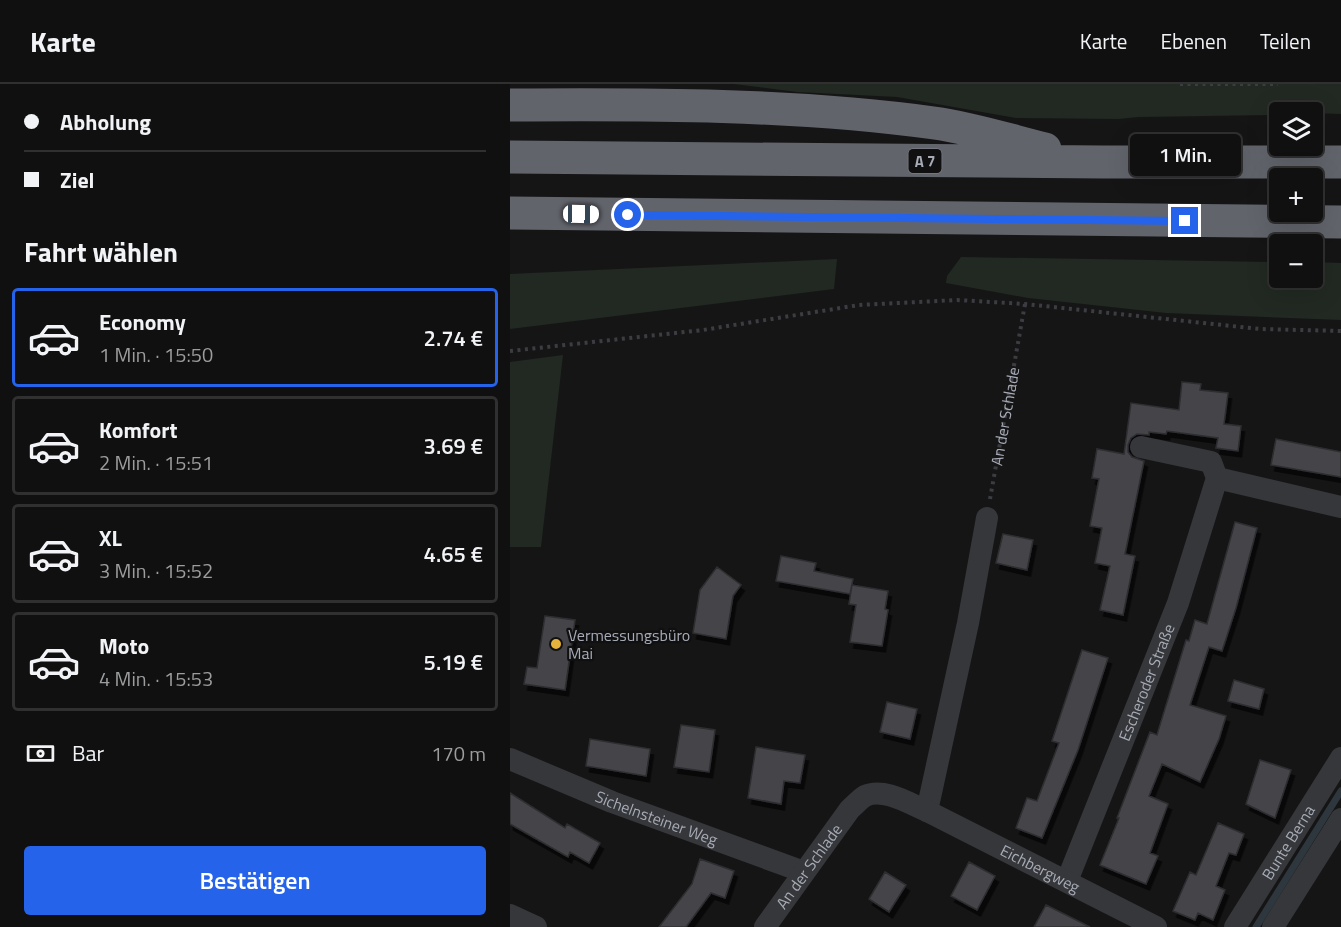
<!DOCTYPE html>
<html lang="de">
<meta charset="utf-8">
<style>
:root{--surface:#101010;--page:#1e1e1e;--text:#f1f3f6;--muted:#9c9d9f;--line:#303030;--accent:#2563eb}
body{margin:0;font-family:"Titillium Web",sans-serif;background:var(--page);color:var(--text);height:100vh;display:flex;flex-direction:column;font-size:22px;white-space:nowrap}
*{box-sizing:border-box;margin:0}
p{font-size:20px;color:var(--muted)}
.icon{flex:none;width:33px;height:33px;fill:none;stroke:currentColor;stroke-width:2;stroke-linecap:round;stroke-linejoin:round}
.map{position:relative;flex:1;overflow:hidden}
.drawer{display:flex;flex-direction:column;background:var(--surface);width:510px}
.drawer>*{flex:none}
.banner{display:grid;align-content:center;height:132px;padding:0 24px;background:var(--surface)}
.fabs{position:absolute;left:759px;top:18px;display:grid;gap:12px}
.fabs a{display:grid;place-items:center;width:54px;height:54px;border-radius:6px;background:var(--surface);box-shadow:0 6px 24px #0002,0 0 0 2px var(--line);font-size:30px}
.end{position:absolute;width:27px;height:27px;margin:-14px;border:8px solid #2563eb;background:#fff;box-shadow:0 0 0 3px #fff}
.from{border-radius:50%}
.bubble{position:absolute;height:42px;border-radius:6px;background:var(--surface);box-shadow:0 6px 24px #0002,0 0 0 2px var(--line);font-size:20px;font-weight:600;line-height:42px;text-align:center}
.car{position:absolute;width:18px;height:36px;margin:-18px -9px;border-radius:8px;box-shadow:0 0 4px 2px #0007;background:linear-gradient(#fff 24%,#345 0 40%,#fff 0 76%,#345 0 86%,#fff 0)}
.banner b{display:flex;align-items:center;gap:21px;height:57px;font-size:22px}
.banner b+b{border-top:2px solid var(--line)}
.banner i{width:15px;height:15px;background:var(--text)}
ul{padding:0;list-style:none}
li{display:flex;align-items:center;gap:18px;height:99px;margin:0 12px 9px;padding:0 12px;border:3px solid var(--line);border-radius:6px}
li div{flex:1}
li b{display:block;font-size:22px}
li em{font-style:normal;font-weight:600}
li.current{border-color:var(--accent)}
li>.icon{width:54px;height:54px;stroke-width:1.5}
h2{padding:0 24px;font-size:27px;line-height:72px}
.pay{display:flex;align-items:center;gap:15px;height:66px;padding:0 24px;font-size:22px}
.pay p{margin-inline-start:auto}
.cta{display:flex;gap:12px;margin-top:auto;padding:12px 24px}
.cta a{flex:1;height:69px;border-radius:6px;background:var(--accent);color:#fff;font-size:24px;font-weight:600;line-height:69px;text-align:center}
header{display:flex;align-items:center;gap:36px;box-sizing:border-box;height:84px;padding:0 30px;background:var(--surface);border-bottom:2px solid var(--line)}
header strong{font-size:28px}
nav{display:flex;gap:33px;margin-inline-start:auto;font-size:21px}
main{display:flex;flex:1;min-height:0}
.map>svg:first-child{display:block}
</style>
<header>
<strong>Karte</strong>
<nav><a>Karte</a><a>Ebenen</a><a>Teilen</a></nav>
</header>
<main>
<section class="drawer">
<div class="banner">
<b><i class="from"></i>Abholung</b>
<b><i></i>Ziel</b>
</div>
<h2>Fahrt wählen</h2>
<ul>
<li class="current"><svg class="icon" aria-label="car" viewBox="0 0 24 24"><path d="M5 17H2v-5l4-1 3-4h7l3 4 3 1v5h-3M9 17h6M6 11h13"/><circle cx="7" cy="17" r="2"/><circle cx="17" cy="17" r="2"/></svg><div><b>Economy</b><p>1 Min. · 15:50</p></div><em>2.74 €</em></li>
<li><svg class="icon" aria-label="car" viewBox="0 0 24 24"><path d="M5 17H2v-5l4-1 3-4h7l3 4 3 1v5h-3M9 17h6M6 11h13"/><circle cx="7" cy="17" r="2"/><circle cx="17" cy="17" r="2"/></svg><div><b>Komfort</b><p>2 Min. · 15:51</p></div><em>3.69 €</em></li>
<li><svg class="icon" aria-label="car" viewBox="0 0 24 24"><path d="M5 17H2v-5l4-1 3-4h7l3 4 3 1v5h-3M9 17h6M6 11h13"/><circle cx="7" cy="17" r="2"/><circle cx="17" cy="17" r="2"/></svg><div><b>XL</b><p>3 Min. · 15:52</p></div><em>4.65 €</em></li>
<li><svg class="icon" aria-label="car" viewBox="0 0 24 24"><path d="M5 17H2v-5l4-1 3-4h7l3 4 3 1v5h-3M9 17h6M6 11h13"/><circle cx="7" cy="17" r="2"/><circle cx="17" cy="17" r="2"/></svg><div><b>Moto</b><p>4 Min. · 15:53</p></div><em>5.19 €</em></li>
</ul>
<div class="pay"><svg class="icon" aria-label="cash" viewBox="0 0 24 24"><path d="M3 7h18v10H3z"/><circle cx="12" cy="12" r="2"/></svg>Bar<p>170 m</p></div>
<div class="cta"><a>Bestätigen</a></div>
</section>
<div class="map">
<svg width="831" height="843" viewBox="0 0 831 843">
<defs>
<filter id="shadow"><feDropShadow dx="3.5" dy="6" stdDeviation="0" flood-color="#0009"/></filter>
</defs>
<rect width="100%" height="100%" fill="#151516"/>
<!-- green -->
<path fill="#212922" d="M224 0H831V30L770 28 769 31 628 33 609 35 506 34 387 13 287 8Z
M451 173 769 178 770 194H802L803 178 831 179V236L656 229 518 214 436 199 437 192Z
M327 175 324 205 0 245V190Z
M53 271 31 463H0V278Z"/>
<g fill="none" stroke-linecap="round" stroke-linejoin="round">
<!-- stream -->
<path stroke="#2f373e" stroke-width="7" d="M746 843 831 707"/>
</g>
<!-- building -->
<path fill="#444549" stroke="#2f2f32" stroke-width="1.5" filter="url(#shadow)" d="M672 298 691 300 690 306 718 309 714 340 731 342 728 367 706 364 708 354 657 347 656 350 639 348V351L627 350 621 354 618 361V368L622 373 634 377 615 470 625 472 613 531 590 526 600 482 585 479 592 444 580 442 589 395 582 394 587 365 614 370 621 319 669 326Z
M766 355 831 368V393L761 381Z
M725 438 747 444 726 524 712 567 699 563 680 621 716 632 709 655 690 698 652 680 639 712 658 720 640 769 648 772 636 800 590 781 609 734H607L640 648 647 651 676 556 679 557 685 536 697 540Z
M493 450 523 456 517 486 486 479Z
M271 472 306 479 304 487 343 495 340 510 266 497Z
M207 483 231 501 223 512 216 555 183 549 190 506Z
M342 501 378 507 375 525 378 526 372 562 340 558 346 521 339 520Z
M35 532 65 536 55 606 14 600 17 583 27 584Z
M572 566 598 574 568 666 532 754 506 744 517 714 527 717 549 659 542 657Z
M724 596 754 605 749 625 718 617Z
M377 618 407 625 400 655 370 648Z
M171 641 205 646 199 688 164 683Z
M80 655 140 665 136 692 76 682Z
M246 663 295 671 290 699 274 697 271 720 238 714Z
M750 676 781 686 765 734 736 720Z
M0 709 55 744 57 740 90 759 79 779 60 768 58 773 0 740Z
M708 739 734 750 726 771 719 769 706 802 715 806 703 836 688 829 685 836 663 827 680 788 686 791Z
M190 775 224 787 215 814 201 809 176 843H149L182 800Z
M459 778 485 792 467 826 441 812Z
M375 788 396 801 379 828 359 815Z
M536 821 580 843H524Z"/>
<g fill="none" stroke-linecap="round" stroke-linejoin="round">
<!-- path -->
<g stroke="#3c3d42" stroke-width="4" stroke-dasharray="3 4.5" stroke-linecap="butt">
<path d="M670 0H768"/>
<path d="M0 267 193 246 349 221 447 216 515 220 750 245 831 247"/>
<path id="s1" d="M480 415 515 220"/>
</g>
<!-- minor -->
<g stroke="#36373b" stroke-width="22">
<path d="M707 394 831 423"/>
<path id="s2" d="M0 675 102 718 294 788"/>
<path d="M417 727 458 539 477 434"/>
<path id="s3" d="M557 797 668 519 707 394 701 378 631 363"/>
<path d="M0 831 26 843"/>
<path id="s4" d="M255 843 340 725C345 721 350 715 355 712 374 703 400 720 417 727L646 843"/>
<path id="s5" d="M725 843 831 674"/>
<path d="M763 843 831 735"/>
</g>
<!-- highway -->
<path stroke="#62646c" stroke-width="33" d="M0 21C141 20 284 20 424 39 461 44 499 56 535 65
M0 73 593 78H831
M0 129 831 138"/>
</g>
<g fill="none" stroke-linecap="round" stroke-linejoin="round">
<!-- route -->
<path stroke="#2563eb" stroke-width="8" d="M118 131 675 137"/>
</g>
<!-- markers -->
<circle fill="#e6b23c" stroke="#101011" stroke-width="2" cx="46" cy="560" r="6"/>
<g text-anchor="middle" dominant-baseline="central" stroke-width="4.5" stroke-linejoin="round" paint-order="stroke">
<!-- shield labels -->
<rect fill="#101011" stroke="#7a7c84" stroke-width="1.5" x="398.5" y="65" width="33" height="24" rx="4.5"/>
<g font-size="15" font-weight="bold" fill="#a7abb6">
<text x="415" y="77">A 7</text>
</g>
<!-- street labels -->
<g font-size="16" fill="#a7abb6" stroke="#101011">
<text stroke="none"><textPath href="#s1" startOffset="84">An der Schlade</textPath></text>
<text stroke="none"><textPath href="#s3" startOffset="214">Escheroder Straße</textPath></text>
<text stroke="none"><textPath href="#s2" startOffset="158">Sichelnsteiner Weg</textPath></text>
<text stroke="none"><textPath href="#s5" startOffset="100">Bunte Berna</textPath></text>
<text stroke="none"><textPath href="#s4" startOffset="75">An der Schlade</textPath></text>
<text stroke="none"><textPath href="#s4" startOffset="358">Eichbergweg</textPath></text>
</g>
<!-- poi labels -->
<g font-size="16" fill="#a7abb6" stroke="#101011" text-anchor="start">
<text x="58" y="551">Vermessungsbüro<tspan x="58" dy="18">Mai</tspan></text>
</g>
</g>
</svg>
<div class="fabs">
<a><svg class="icon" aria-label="layers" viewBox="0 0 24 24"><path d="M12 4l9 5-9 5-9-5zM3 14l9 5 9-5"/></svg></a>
<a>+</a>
<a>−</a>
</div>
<i class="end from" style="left:118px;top:131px"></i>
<i class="end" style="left:675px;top:137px"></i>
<div class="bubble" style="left:620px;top:50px;width:111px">1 Min.</div>
<i class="car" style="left:71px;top:130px;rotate:91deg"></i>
</div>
</main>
